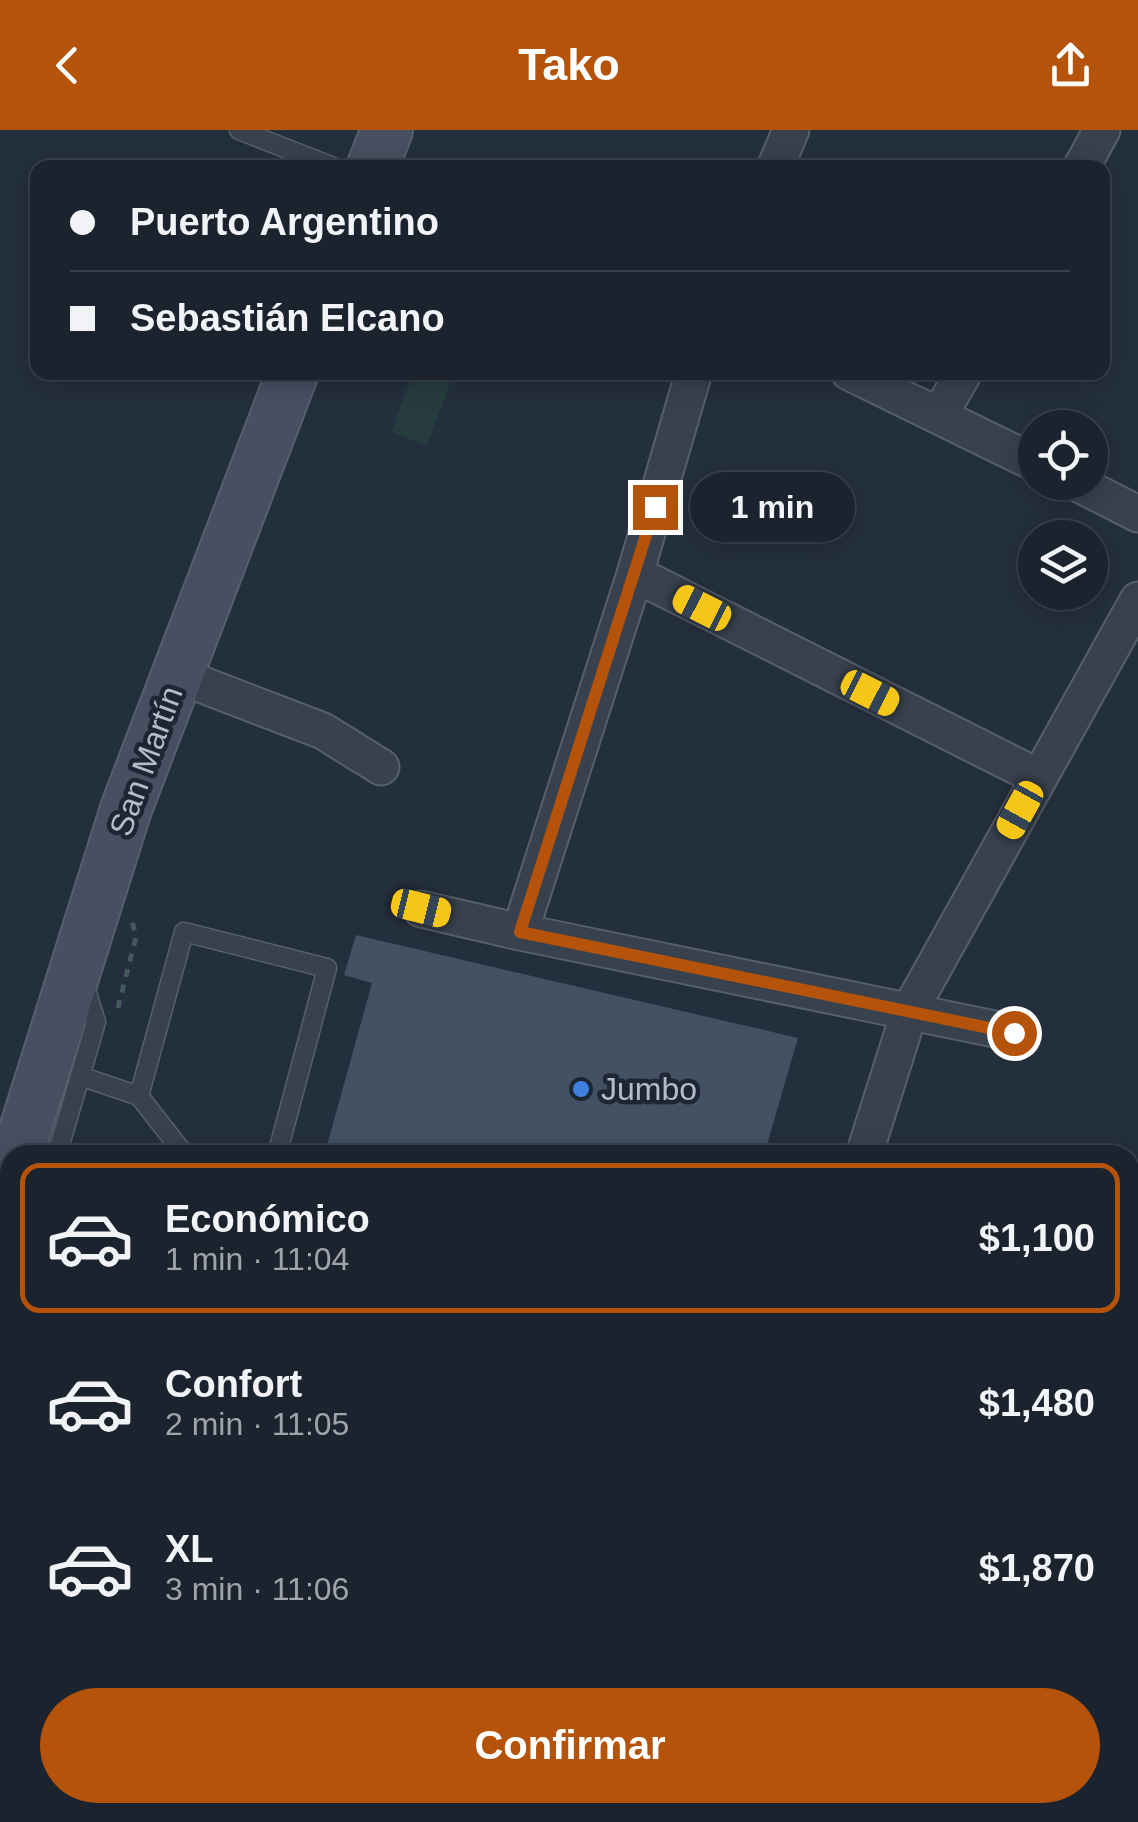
<!DOCTYPE html>
<html lang="es">
<meta charset="utf-8">
<style>
:root{--surface:#1b232e;--page:#282f3a;--text:#f1f3f6;--muted:#a0a4aa;--line:#39404a;--accent:#b45309}
body{margin:0;font-family:Helvetica,sans-serif;background:var(--page);color:var(--text);height:100vh;display:flex;flex-direction:column;font-size:38px;white-space:nowrap}
*{box-sizing:border-box;margin:0}
p{font-size:32px;color:var(--muted)}
.icon{flex:none;width:55px;height:55px;fill:none;stroke:currentColor;stroke-width:2;stroke-linecap:round;stroke-linejoin:round}
.map{position:relative;flex:1;overflow:hidden}
.side{position:absolute;left:0px;top:1015px;width:1140px;height:678px;display:flex;flex-direction:column;background:var(--surface);border-radius:30px 30px 0 0;box-shadow:0 5px 25px #0003,0 0 0 2px var(--line)}
.side>*{flex:none}
.guide{position:absolute;left:30px;top:30px;width:1080px;height:220px;border-radius:20px;box-shadow:0 5px 25px #0003,0 0 0 2px var(--line);display:grid;align-content:center;height:220px;padding:0 40px;background:var(--surface)}
.buttons{position:absolute;left:1018px;top:280px;display:grid;gap:20px}
.buttons a{display:grid;place-items:center;width:90px;height:90px;border-radius:50%;background:var(--surface);box-shadow:0 5px 25px #0003,0 0 0 2px var(--line);font-size:50px}
.end{position:absolute;width:45px;height:45px;margin:-22px;border:12px solid #b45309;background:#fff;box-shadow:0 0 0 5px #fff}
.from{border-radius:50%}
.bubble{position:absolute;height:70px;border-radius:35px;background:var(--surface);box-shadow:0 5px 25px #0003,0 0 0 2px var(--line);font-size:32px;font-weight:800;line-height:70px;text-align:center}
.car{position:absolute;width:30px;height:60px;margin:-30px -15px;border-radius:12px;box-shadow:0 0 8px 2px #0007;background:linear-gradient(#f5c518 24%,#345 0 40%,#f5c518 0 76%,#345 0 86%,#f5c518 0)}
.guide b{display:flex;align-items:center;gap:35px;height:95px;font-size:38px}
.guide b+b{border-top:2px solid var(--line)}
.guide i{width:25px;height:25px;background:var(--text)}
ul{padding:18px 0 0;list-style:none}
li{display:flex;align-items:center;gap:30px;height:150px;margin:0 20px 15px;padding:0 20px;border:5px solid transparent;border-radius:20px}
li div{flex:1}
li b{display:block;font-size:38px}
li em{font-style:normal;font-weight:800}
li.on{border-color:var(--accent)}
li>.icon{width:90px;height:90px;stroke-width:1.5}
.cta{display:flex;gap:20px;margin-top:auto;padding:20px 40px}
.cta a{flex:1;height:115px;border-radius:60px;background:var(--accent);color:#fff;font-size:40px;font-weight:800;line-height:115px;text-align:center}
header{display:flex;justify-content:space-between;align-items:center;height:130px;padding:0 40px;background:var(--accent);color:#fff;font-size:45px;font-weight:800}
.map>svg:first-child{display:block}
</style>
<header><svg class="icon" aria-label="back" viewBox="0 0 24 24"><path d="M15 5l-7 7 7 7"/></svg>Tako<svg class="icon" aria-label="share" viewBox="0 0 24 24"><path d="M12 15V3M7 8l5-5 5 5M5 13v7h14v-7"/></svg></header>
<div class="map">
<svg width="1138" height="1692" viewBox="0 0 1138 1692">
<rect width="100%" height="100%" fill="#242f3e"/>
<!-- green -->
<path fill="#263c3f" d="M413 243H454L427 316 391 302Z"/>
<!-- building -->
<path fill="#455162" d="M356 805 798 908 764 1025H329L326 1019 372 853 344 845Z"/>
<g fill="none" stroke-linecap="round" stroke-linejoin="round">
<defs>
<path id="lane" d="M239 0 336 38
M80 946 139 966
M57 1025 96 892 84 853
M185 1025 139 966 184 802 327 838 277 1025
M0 1216 10 1183
M0 1561 10 1563
M0 1614 10 1608"/>
<path id="street" d="M775 38 791 0
M1081 38 1102 0
M849 242 1035 333
M939 286 964 242
M1075 352 1138 384
M635 444 1038 647
M177 545 323 601 381 637
M421 779 520 802 1014 903
M520 802 635 444 694 242
M864 1025 910 880 1138 470
M1130 1105 1138 1090
M1130 1171 1138 1156
M1130 1223 1138 1225
M1130 1256 1138 1258
M1130 1664 1138 1667
M1087 1682 1121 1692
M675 1692 678 1682"/>
<path id="secondary" d="M372 38 387 0
M17 1025 126 679 293 242
M0 1078 10 1046"/>
</defs>
<!-- lane casing -->
<use href="#lane" stroke="#565f6c" stroke-width="21"/>
<!-- street casing -->
<use href="#street" stroke="#565f6c" stroke-width="39"/>
<!-- secondary casing -->
<use href="#secondary" stroke="#565f6c" stroke-width="54"/>
<!-- path -->
<path stroke="#44595c" stroke-width="5" stroke-dasharray="8 8" stroke-linecap="butt" d="M118 878 136 807 132 791
M0 1285 10 1252"/>
<!-- lane -->
<use href="#lane" stroke="#38414e" stroke-width="18"/>
<!-- street -->
<use href="#street" stroke="#38414e" stroke-width="35"/>
<!-- secondary -->
<use href="#secondary" stroke="#465061" stroke-width="50"/>
</g>
<g fill="none" stroke-linecap="round" stroke-linejoin="round">
<!-- route -->
<path stroke="#b45309" stroke-width="12" d="M655 377 520 802 1014 903"/>
</g>
<!-- markers -->
<circle fill="#3f7fe0" stroke="#1d2633" stroke-width="4" cx="581" cy="959" r="10"/>
<g text-anchor="middle" dominant-baseline="central" stroke-width="9" stroke-linejoin="round" paint-order="stroke">
<!-- street labels -->
<g font-size="32" fill="#b4bcc9" stroke="#1d2633">
<text transform="translate(146 631) rotate(-70)">San Martín</text>
</g>
<!-- poi labels -->
<g font-size="32" fill="#b4bcc9" stroke="#1d2633" text-anchor="start">
<text x="601" y="959">Jumbo</text>
</g>
</g>
</svg>
<div class="buttons">
<a><svg class="icon" aria-label="locate" viewBox="0 0 24 24"><circle cx="12" cy="12" r="6"/><path d="M12 2v4M12 18v4M2 12h4M18 12h4"/></svg></a>
<a><svg class="icon" aria-label="layers" viewBox="0 0 24 24"><path d="M12 4l9 5-9 5-9-5zM3 14l9 5 9-5"/></svg></a>
</div>
<i class="end from" style="left:1014px;top:903px"></i>
<i class="end" style="left:655px;top:377px"></i>
<div class="bubble" style="left:690px;top:342px;width:165px">1 min</div>
<i class="car" style="left:702px;top:478px;rotate:297deg"></i>
<i class="car" style="left:870px;top:563px;rotate:117deg"></i>
<i class="car" style="left:1020px;top:680px;rotate:209deg"></i>
<i class="car" style="left:421px;top:778px;rotate:104deg"></i>
<div class="guide">
<b><i class="from"></i>Puerto Argentino</b>
<b><i></i>Sebastián Elcano</b>
</div>
<section class="side">
<ul>
<li class="on"><svg class="icon" aria-label="car" viewBox="0 0 24 24"><path d="M5 17H2v-5l4-1 3-4h7l3 4 3 1v5h-3M9 17h6M6 11h13"/><circle cx="7" cy="17" r="2"/><circle cx="17" cy="17" r="2"/></svg><div><b>Económico</b><p>1 min · 11:04</p></div><em>$1,100</em></li>
<li><svg class="icon" aria-label="car" viewBox="0 0 24 24"><path d="M5 17H2v-5l4-1 3-4h7l3 4 3 1v5h-3M9 17h6M6 11h13"/><circle cx="7" cy="17" r="2"/><circle cx="17" cy="17" r="2"/></svg><div><b>Confort</b><p>2 min · 11:05</p></div><em>$1,480</em></li>
<li><svg class="icon" aria-label="car" viewBox="0 0 24 24"><path d="M5 17H2v-5l4-1 3-4h7l3 4 3 1v5h-3M9 17h6M6 11h13"/><circle cx="7" cy="17" r="2"/><circle cx="17" cy="17" r="2"/></svg><div><b>XL</b><p>3 min · 11:06</p></div><em>$1,870</em></li>
</ul>
<div class="cta"><a>Confirmar</a></div>
</section>
</div>
